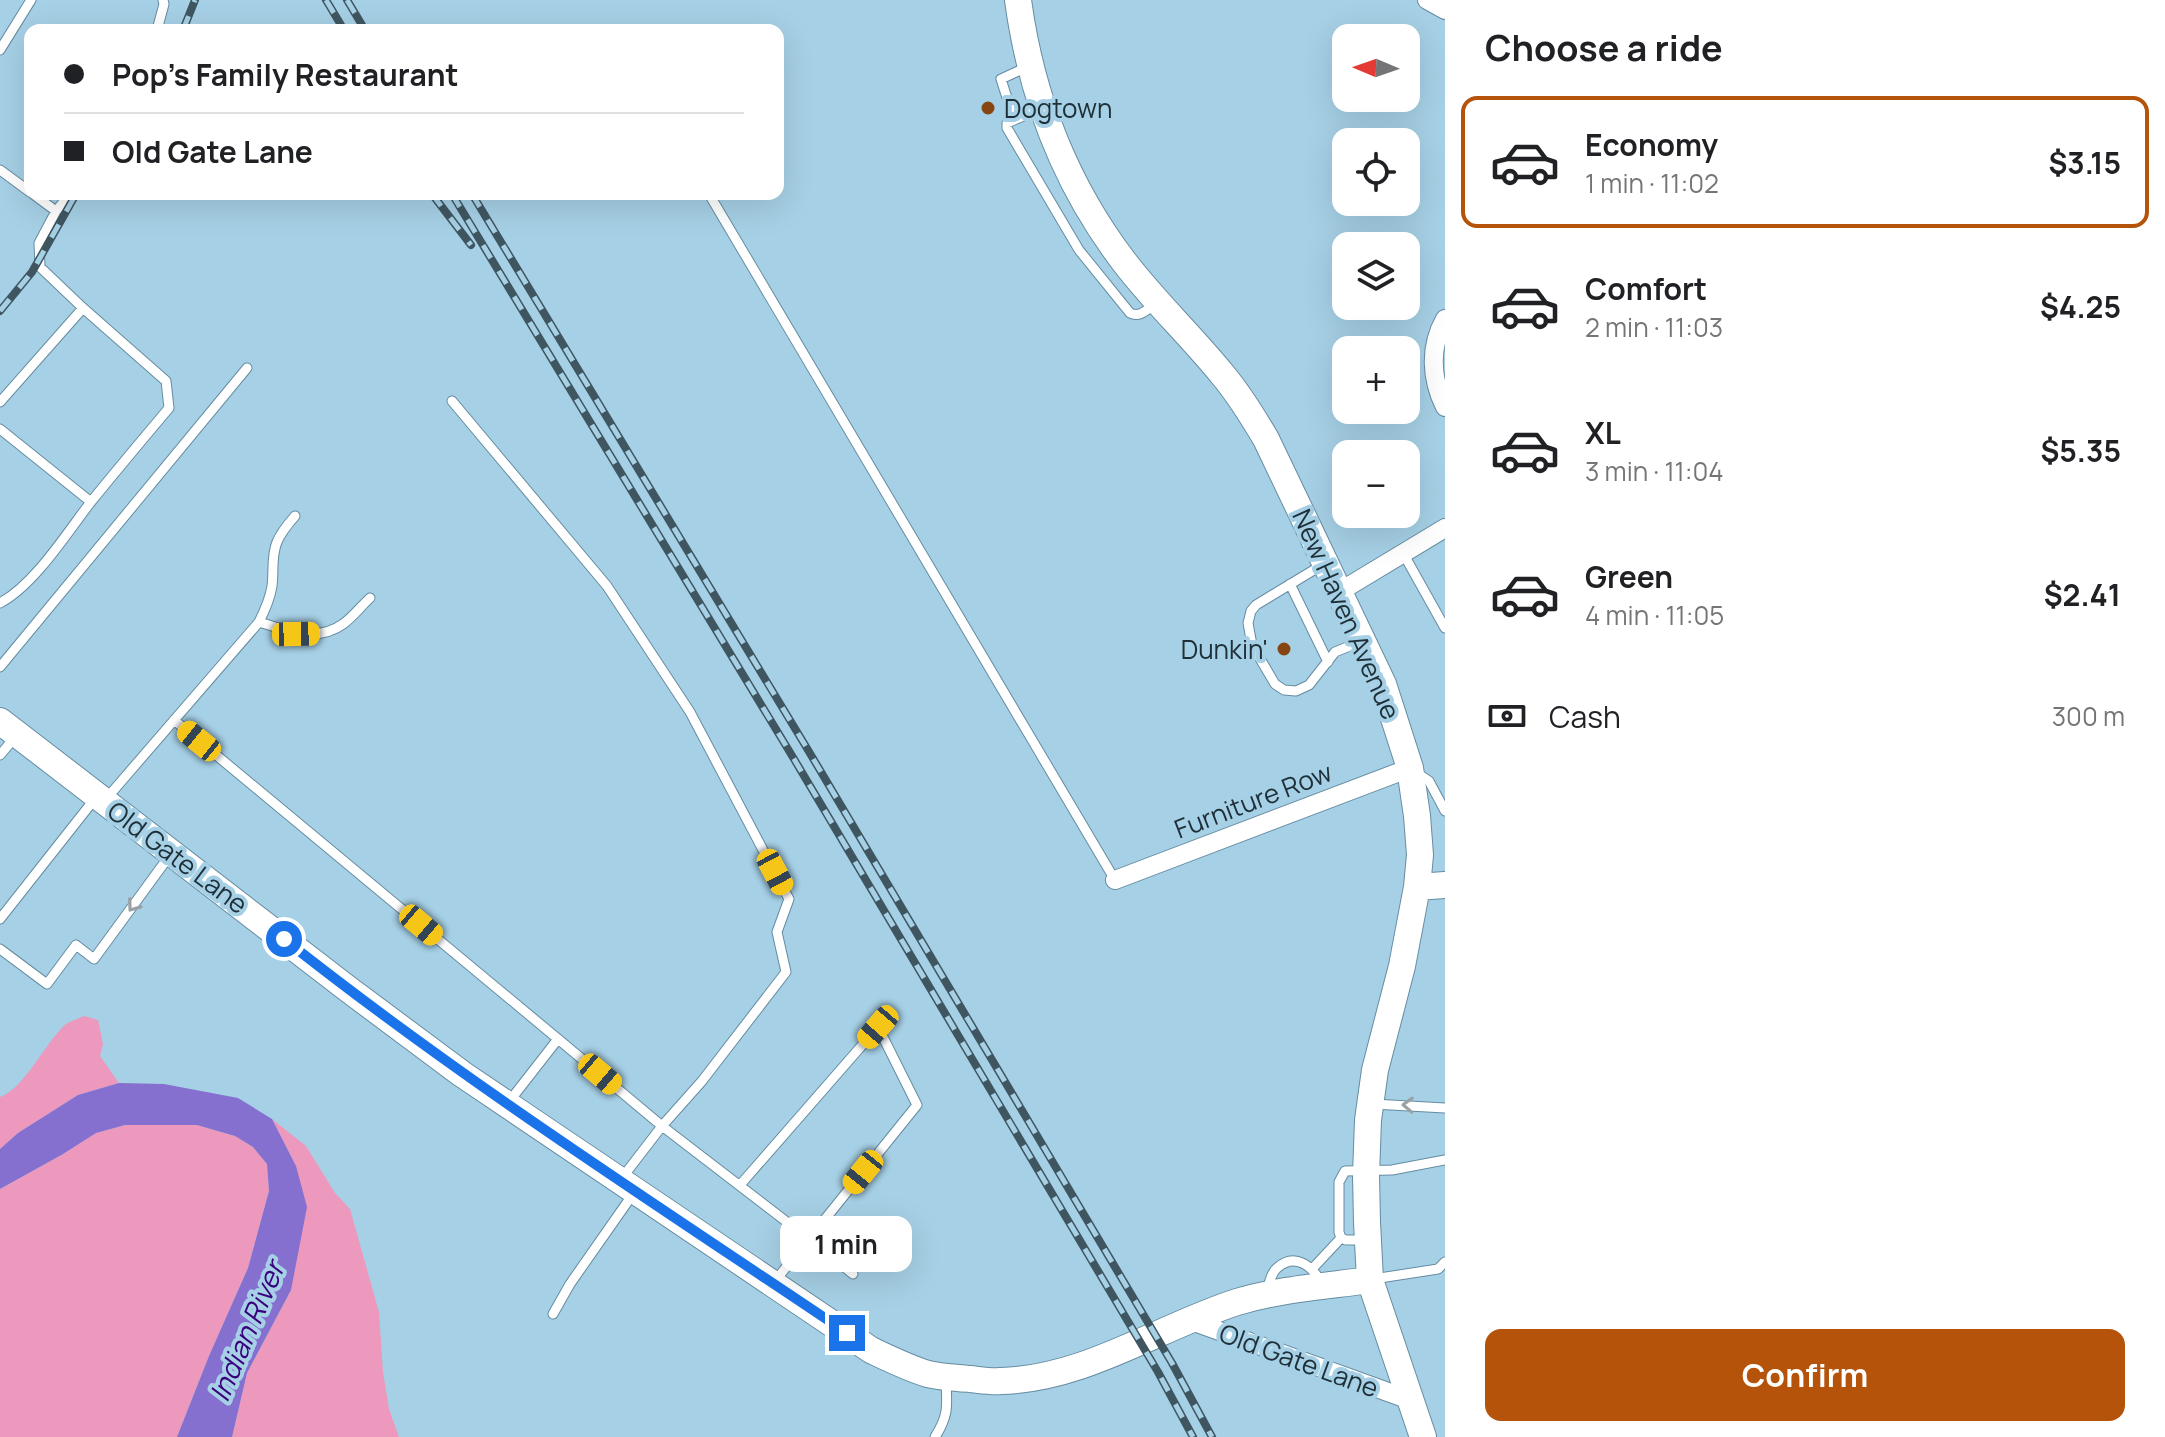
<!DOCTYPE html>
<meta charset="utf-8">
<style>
:root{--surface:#fff;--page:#f2f2f2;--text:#202124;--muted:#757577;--line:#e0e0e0;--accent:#b45309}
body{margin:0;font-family:Manrope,sans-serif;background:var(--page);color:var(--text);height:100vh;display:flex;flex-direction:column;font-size:30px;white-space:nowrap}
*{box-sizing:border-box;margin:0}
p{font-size:26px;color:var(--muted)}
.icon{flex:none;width:44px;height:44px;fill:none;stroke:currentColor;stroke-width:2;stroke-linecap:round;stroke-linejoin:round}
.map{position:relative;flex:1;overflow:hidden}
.sheet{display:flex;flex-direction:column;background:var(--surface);width:720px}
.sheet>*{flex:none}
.hud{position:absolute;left:24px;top:24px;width:760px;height:176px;border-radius:16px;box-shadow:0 8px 32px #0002;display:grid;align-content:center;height:176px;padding:0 40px;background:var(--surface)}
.needle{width:52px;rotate:272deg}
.controls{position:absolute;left:1332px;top:24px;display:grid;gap:16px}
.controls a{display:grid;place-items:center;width:88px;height:88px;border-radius:16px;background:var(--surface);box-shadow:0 8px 32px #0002;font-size:40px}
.end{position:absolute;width:36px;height:36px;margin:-18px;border:10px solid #1a73e8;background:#fff;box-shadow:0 0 0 4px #fff}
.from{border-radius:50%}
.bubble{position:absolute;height:56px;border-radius:16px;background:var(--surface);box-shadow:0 8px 32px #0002;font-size:26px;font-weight:700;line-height:56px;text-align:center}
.car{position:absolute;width:24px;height:48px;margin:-24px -12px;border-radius:10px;box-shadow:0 0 6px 2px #0007;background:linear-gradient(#f5c518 24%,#345 0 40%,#f5c518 0 76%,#345 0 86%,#f5c518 0)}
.hud b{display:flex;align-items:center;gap:28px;height:76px;font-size:30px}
.hud b+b{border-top:2px solid var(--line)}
.hud i{width:20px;height:20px;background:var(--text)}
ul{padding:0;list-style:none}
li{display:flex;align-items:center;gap:24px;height:132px;margin:0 16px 12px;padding:0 24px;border:4px solid transparent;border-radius:16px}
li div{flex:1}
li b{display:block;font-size:30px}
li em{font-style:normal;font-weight:700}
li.active{border-color:var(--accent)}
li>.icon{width:72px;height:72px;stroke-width:1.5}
h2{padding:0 40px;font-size:36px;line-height:96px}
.pay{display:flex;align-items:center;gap:20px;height:88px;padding:0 40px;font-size:30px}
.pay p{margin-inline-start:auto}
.button{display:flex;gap:16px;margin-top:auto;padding:16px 40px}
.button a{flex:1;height:92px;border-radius:16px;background:var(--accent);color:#fff;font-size:32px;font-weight:700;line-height:92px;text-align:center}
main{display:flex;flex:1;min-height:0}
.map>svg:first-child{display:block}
</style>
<main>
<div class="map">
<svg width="1445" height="1437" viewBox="0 0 1445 1437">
<rect width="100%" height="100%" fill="#a6d0e6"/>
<!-- green -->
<path fill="#ec99bd" d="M84 1016 98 1020 103 1044 100 1056 119 1083 78 1095 18 1133 0 1149V1097C25 1088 46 1041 66 1024 71 1021 79 1018 84 1016Z
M272 1119 306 1146 335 1193 350 1209 379 1312 383 1372 389 1409 399 1437H232L247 1373 291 1290 296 1166Z
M158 1124 197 1125 235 1136 253 1147 267 1164 269 1191 248 1268 209 1356 177 1437H0V1189L63 1154 96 1133 125 1125Z"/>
<!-- water -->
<path fill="#856fcf" d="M119 1083 164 1084 238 1098 272 1119 296 1166 307 1207 291 1290 247 1373 232 1437H177L209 1356 248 1268 269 1191 267 1164 253 1147 235 1136 197 1125H125L96 1133 63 1154 0 1189V1149L18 1133 78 1095Z"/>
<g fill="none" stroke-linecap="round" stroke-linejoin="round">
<defs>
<path id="service" d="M157 30 164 4 163 0
M0 50 31 0
M1027 67 1001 79 1014 120 1041 109
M1014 120 1007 123V128L1079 250 1130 313C1140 318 1146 310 1155 304
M0 170 30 192
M33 194 56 211 70 194
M709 194 1115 880
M452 401 607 586 690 712 789 899 777 932 786 972 702 1081 662 1126 809 1239 775 1281
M0 402 83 308
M0 429 91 502
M1403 553 1445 628
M1322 565 1256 605 1251 611 1248 623 1252 645 1275 684 1284 690 1296 691 1309 685 1335 652 1362 641
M1290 584 1328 662
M0 603C34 585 67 533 90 503 116 471 142 440 169 408L166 381 83 308 40 267 39 243 56 211
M259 622C285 630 317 643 343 624 353 617 361 606 370 598
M0 667 247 368
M174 720 558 1039 508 1103
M0 755 15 737
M1414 771 1429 781 1445 811
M106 799 259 622C265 610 270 599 272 586 274 572 271 556 277 542 281 532 288 524 295 516
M0 919 97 796
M0 949 47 984 76 945 94 959 170 855
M558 1039 662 1126 622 1178
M1373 1104 1445 1108
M740 1185 878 1027 917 1105 809 1239 853 1274
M1364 1240H1346L1341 1238 1339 1232V1182L1345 1171 1392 1170 1445 1160
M1313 1268 1341 1238
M1373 1279 1438 1269 1445 1262
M1267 1292C1269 1284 1271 1273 1277 1268 1295 1252 1312 1266 1321 1282
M553 1314 570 1284 633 1194
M935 1437C949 1415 947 1406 946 1381"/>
<path id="minor" d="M1427 0 1445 10
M1445 319C1429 347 1431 379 1445 407
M1339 592 1445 528
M1115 880 1410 768
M1189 1320 1410 1400"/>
<path id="secondary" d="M1018 0C1031 96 1066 186 1125 263 1155 302 1191 336 1222 374 1239 394 1253 417 1266 439L1383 684 1410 768 1417 816 1420 855 1417 887 1402 966 1375 1070 1368 1120 1366 1175 1367 1222 1370 1280 1423 1437
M0 721 348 989 462 1074 871 1350C890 1359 908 1368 928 1374 941 1377 956 1378 970 1379 980 1380 991 1382 1001 1381 1085 1379 1159 1327 1237 1302 1280 1289 1327 1286 1370 1280
M1417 887 1445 885"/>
</defs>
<!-- service casing -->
<use href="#service" stroke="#658ca1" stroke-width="11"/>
<!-- minor casing -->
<use href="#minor" stroke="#658ca1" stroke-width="20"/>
<!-- secondary casing -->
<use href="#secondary" stroke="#658ca1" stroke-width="28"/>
<!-- service -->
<use href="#service" stroke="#fff" stroke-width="9"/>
<!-- minor -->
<use href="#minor" stroke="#fff" stroke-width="18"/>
<!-- secondary -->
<use href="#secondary" stroke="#fff" stroke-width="26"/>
<defs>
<path id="rail" d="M326 0 344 30
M347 0 365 30
M183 30 195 0
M432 194 471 245
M452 194 794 759 1158 1372 1193 1437
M472 194 808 750 1172 1363 1212 1437
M0 311 32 272 76 194"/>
</defs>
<!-- rail casing -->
<use href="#rail" stroke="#3f5661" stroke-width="8"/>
<!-- rail -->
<use href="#rail" stroke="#a6d0e6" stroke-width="5" stroke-dasharray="15" stroke-linecap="butt"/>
</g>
<!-- one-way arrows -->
<defs><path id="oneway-chevron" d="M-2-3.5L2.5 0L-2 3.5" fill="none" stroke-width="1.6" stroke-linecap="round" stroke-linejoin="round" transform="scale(2)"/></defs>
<g stroke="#9aa1a5">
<use href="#oneway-chevron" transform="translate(133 906) rotate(126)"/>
<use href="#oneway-chevron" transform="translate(1408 1105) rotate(-178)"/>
</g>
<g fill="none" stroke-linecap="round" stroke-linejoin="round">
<!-- route -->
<path stroke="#1a73e8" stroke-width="10" d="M284 939C463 1081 657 1205 847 1333"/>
</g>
<!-- markers -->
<g fill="#874514" stroke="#a6d0e6" stroke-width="3">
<circle cx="988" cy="108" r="8"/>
<circle cx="1284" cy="649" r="8"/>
</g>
<g text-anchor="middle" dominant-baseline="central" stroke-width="8" stroke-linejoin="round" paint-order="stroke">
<!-- poi labels -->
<g font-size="26" fill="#1e2f37" stroke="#a6d0e6" text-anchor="start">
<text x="1004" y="108">Dogtown</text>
<text x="1268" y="649" text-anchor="end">Dunkin'</text>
</g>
<!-- street labels -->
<g font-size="26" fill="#1e2f37" stroke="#a6d0e6">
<text transform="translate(1347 614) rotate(66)">New Haven Avenue</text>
<text transform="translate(1253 800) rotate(-21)">Furniture Row</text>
<text transform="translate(178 857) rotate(37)">Old Gate Lane</text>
<text transform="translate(1299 1360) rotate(20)">Old Gate Lane</text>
</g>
<!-- water labels -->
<g font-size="28" font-style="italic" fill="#39017d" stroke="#a6d0e6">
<text transform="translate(246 1331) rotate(-67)">Indian River</text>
</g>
</g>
</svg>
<div class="controls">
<a><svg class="needle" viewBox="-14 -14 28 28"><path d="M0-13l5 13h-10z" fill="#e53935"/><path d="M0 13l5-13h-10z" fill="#757577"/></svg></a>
<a><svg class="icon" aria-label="locate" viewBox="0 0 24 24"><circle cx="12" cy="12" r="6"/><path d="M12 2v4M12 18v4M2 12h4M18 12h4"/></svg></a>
<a><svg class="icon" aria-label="layers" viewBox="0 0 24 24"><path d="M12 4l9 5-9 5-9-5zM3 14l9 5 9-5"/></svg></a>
<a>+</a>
<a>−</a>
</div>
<i class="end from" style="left:284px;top:939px"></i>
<i class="end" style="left:847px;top:1333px"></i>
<div class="bubble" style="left:780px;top:1216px;width:132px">1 min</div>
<i class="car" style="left:296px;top:634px;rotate:89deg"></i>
<i class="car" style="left:199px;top:741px;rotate:309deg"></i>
<i class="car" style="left:775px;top:872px;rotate:152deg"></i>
<i class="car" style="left:421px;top:925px;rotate:130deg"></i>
<i class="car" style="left:878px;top:1027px;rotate:221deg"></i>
<i class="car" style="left:600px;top:1074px;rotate:130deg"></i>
<i class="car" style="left:863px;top:1172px;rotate:219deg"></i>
<div class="hud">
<b><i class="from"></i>Pop's Family Restaurant</b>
<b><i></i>Old Gate Lane</b>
</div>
</div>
<section class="sheet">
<h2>Choose a ride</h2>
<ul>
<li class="active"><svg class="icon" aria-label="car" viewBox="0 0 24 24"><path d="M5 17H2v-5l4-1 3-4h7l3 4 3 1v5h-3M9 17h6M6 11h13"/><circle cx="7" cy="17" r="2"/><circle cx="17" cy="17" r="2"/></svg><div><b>Economy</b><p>1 min · 11:02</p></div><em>$3.15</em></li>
<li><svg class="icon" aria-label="car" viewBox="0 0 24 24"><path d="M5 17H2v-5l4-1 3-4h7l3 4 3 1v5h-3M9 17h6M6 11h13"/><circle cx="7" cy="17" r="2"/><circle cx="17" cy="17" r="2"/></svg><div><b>Comfort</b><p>2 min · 11:03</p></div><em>$4.25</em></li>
<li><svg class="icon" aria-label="car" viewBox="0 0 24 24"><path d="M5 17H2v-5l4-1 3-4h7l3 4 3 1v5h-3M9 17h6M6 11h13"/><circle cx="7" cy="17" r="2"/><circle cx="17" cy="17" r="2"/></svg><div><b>XL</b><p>3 min · 11:04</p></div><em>$5.35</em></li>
<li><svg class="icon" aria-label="car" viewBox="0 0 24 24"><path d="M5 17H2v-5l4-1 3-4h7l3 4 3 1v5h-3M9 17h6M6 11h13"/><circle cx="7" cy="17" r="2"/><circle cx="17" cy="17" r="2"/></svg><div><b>Green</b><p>4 min · 11:05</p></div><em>$2.41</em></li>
</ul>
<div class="pay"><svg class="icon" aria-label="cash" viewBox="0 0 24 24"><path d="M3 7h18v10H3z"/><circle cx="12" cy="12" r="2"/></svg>Cash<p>300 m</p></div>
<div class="button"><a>Confirm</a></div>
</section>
</main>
